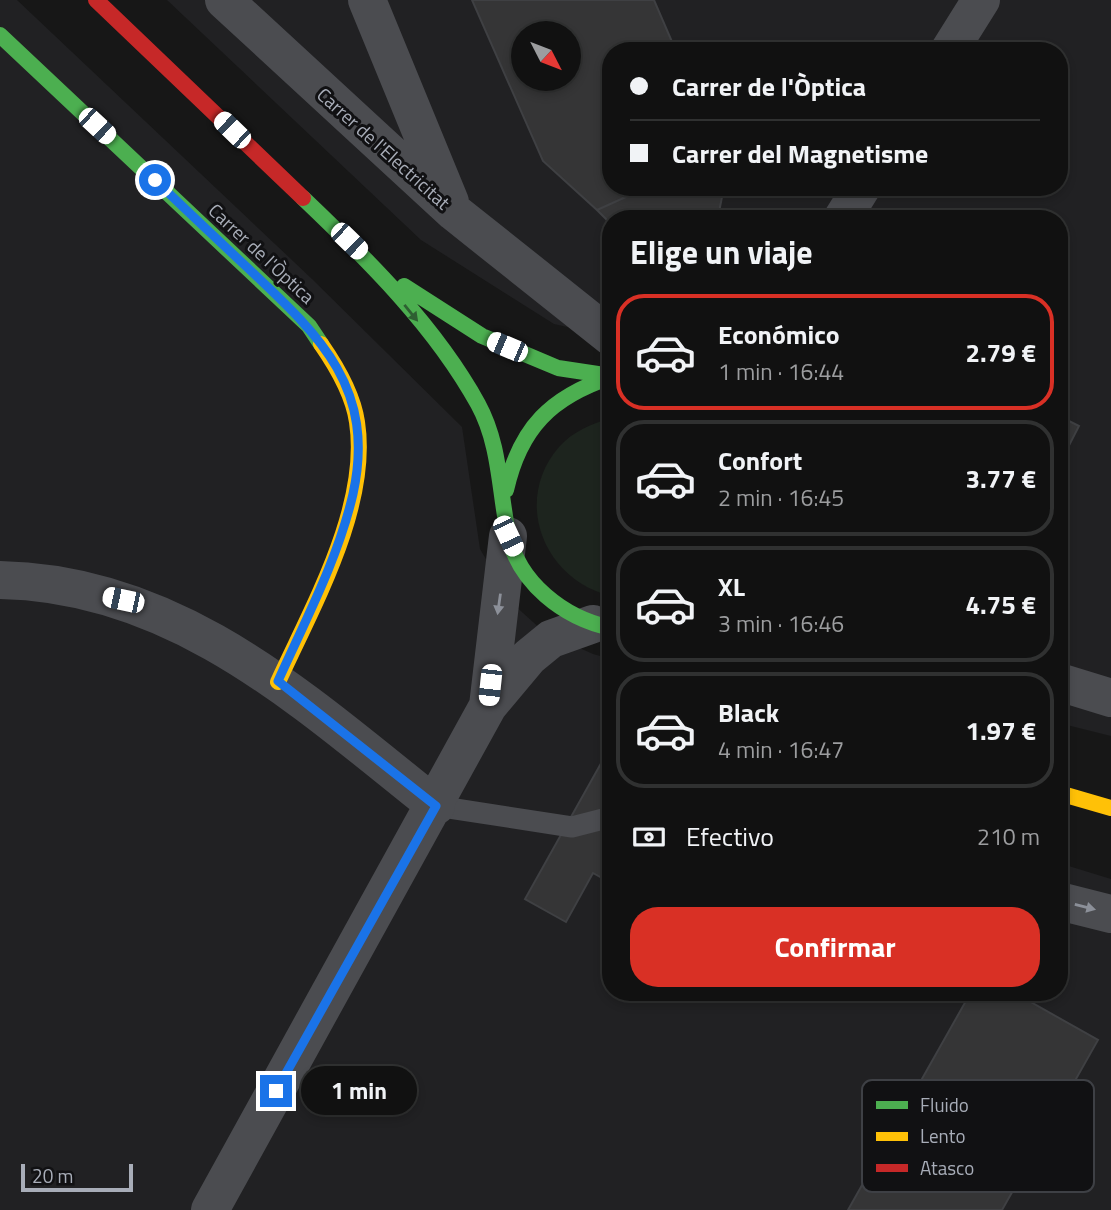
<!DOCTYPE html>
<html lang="es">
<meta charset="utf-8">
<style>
:root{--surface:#111;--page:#1e1f1f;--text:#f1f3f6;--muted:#9c9d9f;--line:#303131;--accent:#d93025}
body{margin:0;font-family:"Titillium Web",sans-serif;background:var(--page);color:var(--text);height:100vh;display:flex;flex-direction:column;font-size:26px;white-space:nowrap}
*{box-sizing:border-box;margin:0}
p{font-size:23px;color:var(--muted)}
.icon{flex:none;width:38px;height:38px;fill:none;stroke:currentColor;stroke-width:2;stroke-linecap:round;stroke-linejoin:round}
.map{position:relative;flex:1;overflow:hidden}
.panel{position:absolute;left:602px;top:210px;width:466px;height:791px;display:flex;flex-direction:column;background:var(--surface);border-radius:28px;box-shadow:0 4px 10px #0003,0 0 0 2px var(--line)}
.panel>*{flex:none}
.top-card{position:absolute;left:602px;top:42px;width:466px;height:154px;border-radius:28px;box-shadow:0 4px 10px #0003,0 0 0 2px var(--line);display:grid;align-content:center;height:154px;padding:0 28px;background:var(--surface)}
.needle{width:46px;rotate:132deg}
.tools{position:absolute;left:511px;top:21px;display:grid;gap:14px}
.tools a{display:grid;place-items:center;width:70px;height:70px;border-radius:50%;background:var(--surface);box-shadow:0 4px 10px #0003,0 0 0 2px var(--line);font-size:35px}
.scale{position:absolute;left:21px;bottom:18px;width:112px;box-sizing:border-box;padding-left:7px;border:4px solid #a8adb8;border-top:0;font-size:19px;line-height:24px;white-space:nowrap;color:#a8adb8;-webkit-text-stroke:5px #111113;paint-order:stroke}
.end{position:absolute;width:32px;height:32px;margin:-16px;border:9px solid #1a73e8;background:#fff;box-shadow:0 0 0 4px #fff}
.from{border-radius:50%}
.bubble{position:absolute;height:49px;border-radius:24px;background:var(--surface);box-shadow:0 4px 10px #0003,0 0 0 2px var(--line);font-size:23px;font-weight:700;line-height:49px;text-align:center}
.car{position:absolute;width:21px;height:42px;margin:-21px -10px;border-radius:9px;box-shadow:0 0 5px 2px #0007;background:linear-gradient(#fff 24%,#345 0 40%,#fff 0 76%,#345 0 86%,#fff 0)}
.top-card b{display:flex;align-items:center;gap:24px;height:66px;font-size:26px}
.top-card b+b{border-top:2px solid var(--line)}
.top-card i{width:18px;height:18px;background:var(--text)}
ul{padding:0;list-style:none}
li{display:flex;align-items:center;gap:21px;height:116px;margin:0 14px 10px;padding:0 14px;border:4px solid var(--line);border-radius:28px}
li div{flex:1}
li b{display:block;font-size:26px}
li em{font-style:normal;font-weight:700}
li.on{border-color:var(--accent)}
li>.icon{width:63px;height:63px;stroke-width:1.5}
h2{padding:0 28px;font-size:32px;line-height:84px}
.pay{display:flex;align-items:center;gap:18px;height:77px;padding:0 28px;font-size:26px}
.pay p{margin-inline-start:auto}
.cta{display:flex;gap:14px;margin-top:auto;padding:14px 28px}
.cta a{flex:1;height:80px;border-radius:28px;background:var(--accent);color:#fff;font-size:28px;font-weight:700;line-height:80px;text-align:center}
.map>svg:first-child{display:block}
</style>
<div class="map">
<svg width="1111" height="1210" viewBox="0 0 1111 1210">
<rect width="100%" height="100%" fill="#171717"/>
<!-- built -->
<path fill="#212123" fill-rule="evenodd" d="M0 0H17L312 279 462 427 480 549 512 603 544 632 593 654 611 659V992H1059V863L1111 879V1210H0Z
M167 0H1111V736L1059 723V219H611V337L554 324 421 240ZM523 33H569V79H523ZM611 51H1059V187H611Z"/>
<!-- green -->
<path fill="#1d241e" d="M611 418V596C544 580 512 501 559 447 573 431 592 424 611 418Z"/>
<!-- building -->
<path fill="#353536" stroke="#3f4043" stroke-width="2" fill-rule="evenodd" d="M472 0H654L676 51H611V187H648L597 210 543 161ZM523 33H569V79H523Z
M648 187H724L719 212 713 219H611V224L597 210Z
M1059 416 1079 426 1059 465Z
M604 758 611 762V883L593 873 566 922 525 899Z
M971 992H1013L1098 1040 1002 1210H848Z"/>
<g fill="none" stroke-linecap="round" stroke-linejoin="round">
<!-- lane -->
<path stroke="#4b4c50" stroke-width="21" d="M436 806 572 827 611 817"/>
<!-- street -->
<path stroke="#4b4c50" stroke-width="38" d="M224 0 454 212 611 337
M367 0 450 202
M949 51 981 0
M842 219 862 187
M0 580C178 583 305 702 436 806
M1059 682 1111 698
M488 706 508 536
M1059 901 1111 914
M210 1210 488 706 529 657 551 639 593 624"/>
<!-- fast -->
<path stroke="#4caf50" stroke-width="16" d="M0 35 309 326 321 344
M303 198C367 259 435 326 478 404 500 444 499 489 508 533 518 583 564 618 611 628
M404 286 482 336 558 368 611 376
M506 490C520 428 551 397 611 377"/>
<!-- slow -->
<path stroke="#ffc107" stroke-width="16" d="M278 682C312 607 370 507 357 422 353 394 337 367 321 344
M1059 793 1111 808"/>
<!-- jam -->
<path stroke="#c62828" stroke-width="16" d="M96 0 303 198"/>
</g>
<!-- one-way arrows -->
<defs><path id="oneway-solid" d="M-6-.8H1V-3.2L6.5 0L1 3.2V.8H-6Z" transform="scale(1.75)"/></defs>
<use fill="#2e6032" href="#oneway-solid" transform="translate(411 313) rotate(51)"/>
<g fill="#8c9099">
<use href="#oneway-solid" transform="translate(499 604) rotate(98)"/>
<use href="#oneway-solid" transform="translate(1085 907) rotate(14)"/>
</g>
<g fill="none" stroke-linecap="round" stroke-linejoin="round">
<!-- route -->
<path stroke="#1a73e8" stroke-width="9" d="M155 180C187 211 219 241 251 271 321 337 376 389 353 494 338 559 305 621 278 681L436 806 276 1091"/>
</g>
<g text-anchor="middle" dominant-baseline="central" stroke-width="6" stroke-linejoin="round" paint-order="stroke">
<!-- street labels -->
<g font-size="19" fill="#a8adb8" stroke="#111113">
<text transform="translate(384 148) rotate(42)">Carrer de l'Electricitat</text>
<text transform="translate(262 253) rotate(43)">Carrer de l'Òptica</text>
</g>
</g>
<!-- legend -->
<rect x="862" y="1080" width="232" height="112" rx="10" fill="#111113" stroke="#3e4045" stroke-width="2"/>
<rect x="876" y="1101" width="32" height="8" fill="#4caf50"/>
<rect x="876" y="1132" width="32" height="9" fill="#ffc107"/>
<rect x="876" y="1164" width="32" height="8" fill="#c62828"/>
<g font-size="19" fill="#a8adb8">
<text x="920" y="1112">Fluido</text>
<text x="920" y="1143">Lento</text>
<text x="920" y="1175">Atasco</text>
</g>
</svg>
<div class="tools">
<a><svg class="needle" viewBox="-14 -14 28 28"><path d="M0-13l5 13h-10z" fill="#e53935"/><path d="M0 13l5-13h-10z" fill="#9c9d9f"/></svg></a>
</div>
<div class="scale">20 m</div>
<i class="end from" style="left:155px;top:180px"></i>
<i class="end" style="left:276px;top:1091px"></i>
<div class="bubble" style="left:301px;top:1066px;width:116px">1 min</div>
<i class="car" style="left:97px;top:126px;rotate:133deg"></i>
<i class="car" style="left:232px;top:130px;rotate:314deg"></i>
<i class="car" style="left:349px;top:241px;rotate:134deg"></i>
<i class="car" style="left:507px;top:347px;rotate:293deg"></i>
<i class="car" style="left:508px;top:536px;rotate:155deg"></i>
<i class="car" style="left:123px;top:600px;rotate:282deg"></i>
<i class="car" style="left:490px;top:685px;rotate:186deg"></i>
<div class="top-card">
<b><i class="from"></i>Carrer de l'Òptica</b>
<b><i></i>Carrer del Magnetisme</b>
</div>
<section class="panel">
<h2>Elige un viaje</h2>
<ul>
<li class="on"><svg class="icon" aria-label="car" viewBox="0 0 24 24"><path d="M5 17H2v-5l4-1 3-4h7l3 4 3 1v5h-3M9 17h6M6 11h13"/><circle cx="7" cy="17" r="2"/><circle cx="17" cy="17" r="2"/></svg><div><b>Económico</b><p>1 min · 16:44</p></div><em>2.79 €</em></li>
<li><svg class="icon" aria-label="car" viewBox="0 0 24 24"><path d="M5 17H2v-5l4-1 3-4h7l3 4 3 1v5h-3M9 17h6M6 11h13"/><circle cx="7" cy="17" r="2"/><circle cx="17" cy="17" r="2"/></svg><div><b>Confort</b><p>2 min · 16:45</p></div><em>3.77 €</em></li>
<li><svg class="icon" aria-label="car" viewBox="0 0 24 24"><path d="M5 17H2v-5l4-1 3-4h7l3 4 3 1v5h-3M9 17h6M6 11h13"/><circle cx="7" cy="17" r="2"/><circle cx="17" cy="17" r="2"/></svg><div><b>XL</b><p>3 min · 16:46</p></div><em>4.75 €</em></li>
<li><svg class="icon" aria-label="car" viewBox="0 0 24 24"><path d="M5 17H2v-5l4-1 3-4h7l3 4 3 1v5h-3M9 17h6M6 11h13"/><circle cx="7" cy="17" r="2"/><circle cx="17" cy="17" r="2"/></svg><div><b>Black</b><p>4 min · 16:47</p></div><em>1.97 €</em></li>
</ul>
<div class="pay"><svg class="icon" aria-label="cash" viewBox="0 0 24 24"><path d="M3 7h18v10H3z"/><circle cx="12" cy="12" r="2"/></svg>Efectivo<p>210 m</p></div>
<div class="cta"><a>Confirmar</a></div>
</section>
</div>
